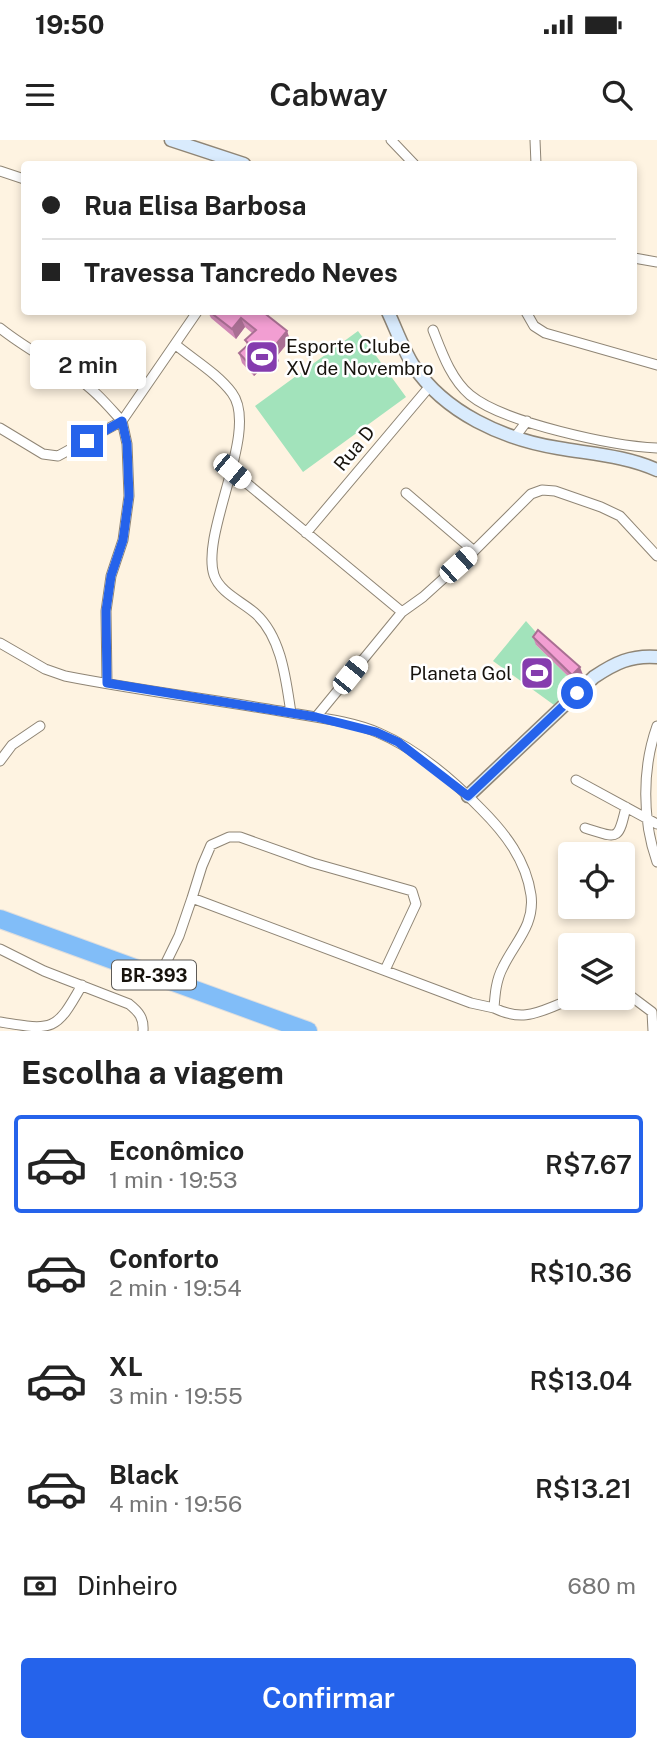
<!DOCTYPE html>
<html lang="pt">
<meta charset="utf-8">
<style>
:root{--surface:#fff;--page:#f2f2f2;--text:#222;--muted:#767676;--line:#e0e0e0;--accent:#2563eb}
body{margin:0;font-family:"Public Sans",sans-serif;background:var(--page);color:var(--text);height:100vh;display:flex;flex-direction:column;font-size:26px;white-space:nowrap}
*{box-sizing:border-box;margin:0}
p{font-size:23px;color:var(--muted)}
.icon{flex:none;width:38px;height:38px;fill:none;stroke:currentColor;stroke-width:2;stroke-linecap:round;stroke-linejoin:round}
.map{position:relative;height:891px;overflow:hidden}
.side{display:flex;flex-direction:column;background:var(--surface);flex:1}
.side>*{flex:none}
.top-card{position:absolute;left:21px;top:21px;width:616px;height:154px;border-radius:7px;box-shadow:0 4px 10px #0003;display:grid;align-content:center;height:154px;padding:0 21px;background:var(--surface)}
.controls{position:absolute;left:558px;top:702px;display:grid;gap:14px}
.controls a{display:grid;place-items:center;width:77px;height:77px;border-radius:7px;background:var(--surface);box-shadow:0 4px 10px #0003;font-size:35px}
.end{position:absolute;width:32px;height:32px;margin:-16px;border:9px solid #2563eb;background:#fff;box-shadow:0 0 0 4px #fff}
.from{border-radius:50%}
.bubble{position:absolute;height:49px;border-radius:7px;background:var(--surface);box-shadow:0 4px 10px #0003;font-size:23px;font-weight:600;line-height:49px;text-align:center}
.car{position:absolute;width:21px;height:42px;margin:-21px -10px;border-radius:9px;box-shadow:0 0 5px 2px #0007;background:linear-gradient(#fff 24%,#345 0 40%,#fff 0 76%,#345 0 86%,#fff 0)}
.top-card b{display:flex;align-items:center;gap:24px;height:66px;font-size:26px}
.top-card b+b{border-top:2px solid var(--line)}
.top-card i{width:18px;height:18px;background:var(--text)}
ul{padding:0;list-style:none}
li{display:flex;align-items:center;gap:21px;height:98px;margin:0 14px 10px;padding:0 7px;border:4px solid transparent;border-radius:7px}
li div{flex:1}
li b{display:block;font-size:26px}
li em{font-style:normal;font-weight:600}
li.on{border-color:var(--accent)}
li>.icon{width:63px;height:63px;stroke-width:1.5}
h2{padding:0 21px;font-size:32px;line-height:84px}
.pay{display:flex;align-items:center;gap:18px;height:77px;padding:0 21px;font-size:26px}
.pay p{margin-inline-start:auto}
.cta{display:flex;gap:14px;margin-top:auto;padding:14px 21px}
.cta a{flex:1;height:80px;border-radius:7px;background:var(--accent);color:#fff;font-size:28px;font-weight:600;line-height:80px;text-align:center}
.status{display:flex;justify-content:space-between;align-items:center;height:49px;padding:0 35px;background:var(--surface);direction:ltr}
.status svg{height:19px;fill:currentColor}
header{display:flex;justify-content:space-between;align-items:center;height:91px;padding:0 21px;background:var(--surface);font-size:32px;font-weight:600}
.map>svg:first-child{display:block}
</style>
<div class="status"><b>19:50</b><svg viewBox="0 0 49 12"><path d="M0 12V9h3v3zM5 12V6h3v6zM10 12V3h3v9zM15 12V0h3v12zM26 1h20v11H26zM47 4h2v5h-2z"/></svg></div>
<header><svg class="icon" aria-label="menu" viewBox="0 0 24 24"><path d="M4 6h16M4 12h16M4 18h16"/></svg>Cabway<svg class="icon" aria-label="search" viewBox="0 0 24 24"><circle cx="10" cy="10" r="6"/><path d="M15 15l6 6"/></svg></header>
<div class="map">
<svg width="657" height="891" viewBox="0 0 657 891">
<rect width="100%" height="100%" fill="#fef3e1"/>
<!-- green -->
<path fill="#a2e3bb" d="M358 191 406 257 303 332 255 266Z
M526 481 541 498 536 505 577 545 554 565 493 521Z"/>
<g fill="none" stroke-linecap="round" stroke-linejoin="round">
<defs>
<path id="street" d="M391 0 414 24
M535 0 536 24
M0 31 24 39
M634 118 657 122
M526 172 534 186 545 193 657 225
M0 188C25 208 52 222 78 239 95 250 108 266 122 281L58 316 43 314 0 288
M433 190C442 213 451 239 470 255 504 283 613 306 657 308
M176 205C194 220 218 234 232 253 260 290 200 393 214 435 220 453 243 462 256 474 282 498 286 541 291 573
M515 297 527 281
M232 331 402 472
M406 353 474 411
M306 393 430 246
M0 503 45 529 65 536C136 550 209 559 280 571 312 577 349 580 379 593 416 609 453 640 481 669 505 693 526 720 531 755 535 785 515 802 503 827 496 840 495 854 494 868 529 885 544 867 577 858
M107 543 106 471 111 436 123 400 129 356 127 304 122 281 197 172
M316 577 402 472 423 457 474 411 531 354 542 350 555 351 601 367 620 376 657 416
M657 586C642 628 642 680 657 722
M0 621 12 605 40 586
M576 640 657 684
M585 688C618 698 618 702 626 667
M0 809 44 831 129 864C139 872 144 878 143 891
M385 830 416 764 412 751 313 723 240 697H229L211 705 202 726 192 758 471 863 494 868
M159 837 179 796 192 758
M623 854 632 857 652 872 653 891
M0 882C54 891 56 891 82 845"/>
<path id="secondary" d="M171 0 244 24
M388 172C396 189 403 209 413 225 445 273 503 299 558 308 592 314 626 316 657 330
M468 656 594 537C615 523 631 515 657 517"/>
<path id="highway" d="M0 779 308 891"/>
</defs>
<!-- street casing -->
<use href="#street" stroke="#8f8575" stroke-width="11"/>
<!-- secondary casing -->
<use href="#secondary" stroke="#8f8575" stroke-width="15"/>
<!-- highway casing -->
<use href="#highway" stroke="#dfdedd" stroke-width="20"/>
<!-- street -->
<use href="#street" stroke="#fff" stroke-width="9"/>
<!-- secondary -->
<use href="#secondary" stroke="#d9ebfd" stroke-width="12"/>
<!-- highway -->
<use href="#highway" stroke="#81bdf8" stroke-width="18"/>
</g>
<!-- wall -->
<path fill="#d088b5" d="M208 172H263L287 191 290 200 277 216 279 221 270 229 266 225 254 236 242 223 239 213 247 205 245 200 252 193 245 187 236 199 211 178Z
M533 497 583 535 575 543 536 505Z"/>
<!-- shaded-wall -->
<path fill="#a96f93" d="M241 178 245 187 236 199 232 189Z
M287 191 290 200 277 216 279 221 270 229 267 220 273 208Z
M262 215 266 225 254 236 251 226Z
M580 527 583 535 575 543 572 535Z"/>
<!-- building -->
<path fill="#f29ed2" stroke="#a96f93" stroke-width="2" d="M210 172H263L287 191 273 208 276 211 267 220 262 215 251 226 239 213 249 204 245 200 256 190 241 178 232 189Z
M538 490 580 527 572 535 533 497Z"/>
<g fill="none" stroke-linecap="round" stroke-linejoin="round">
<!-- route -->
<path stroke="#2563eb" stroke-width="9" d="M87 301 122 281 127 304 129 356 123 400 111 436 106 471 107 543 316 577 376 592 398 602 468 656 577 553"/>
</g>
<!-- icons -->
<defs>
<symbol id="stadium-square" viewBox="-11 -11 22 22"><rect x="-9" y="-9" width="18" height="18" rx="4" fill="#853cae" stroke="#fff"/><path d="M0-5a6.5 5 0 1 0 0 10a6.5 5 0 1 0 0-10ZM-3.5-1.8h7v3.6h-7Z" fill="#fff"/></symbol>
</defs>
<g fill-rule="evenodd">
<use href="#stadium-square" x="243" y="198" width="38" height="38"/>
<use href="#stadium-square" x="518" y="514" width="38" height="38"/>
</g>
<g text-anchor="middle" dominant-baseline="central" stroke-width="5" stroke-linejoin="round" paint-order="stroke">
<!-- shield labels -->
<rect fill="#fff" stroke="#5d5a56" stroke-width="2" x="112" y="820.5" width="84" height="29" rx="5"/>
<g font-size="18" font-weight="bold" fill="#17130d">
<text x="154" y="835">BR-393</text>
</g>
<!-- poi labels -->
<g font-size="19" fill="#17130d" stroke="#fff" text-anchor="start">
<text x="286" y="206">Esporte Clube<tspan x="286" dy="22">XV de Novembro</tspan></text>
<text x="512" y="533" text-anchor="end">Planeta Gol</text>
</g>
<!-- street labels -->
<g font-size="19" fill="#17130d" stroke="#fff">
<text transform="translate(354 308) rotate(-50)">Rua D</text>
</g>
</g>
</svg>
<div class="controls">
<a><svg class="icon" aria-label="locate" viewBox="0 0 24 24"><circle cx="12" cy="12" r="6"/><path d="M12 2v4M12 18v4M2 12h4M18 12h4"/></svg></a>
<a><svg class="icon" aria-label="layers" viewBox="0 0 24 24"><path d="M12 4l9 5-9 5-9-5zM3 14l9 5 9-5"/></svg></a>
</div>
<i class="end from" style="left:577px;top:553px"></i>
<i class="end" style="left:87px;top:301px"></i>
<div class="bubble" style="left:30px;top:200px;width:116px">2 min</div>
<i class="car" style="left:232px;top:331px;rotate:130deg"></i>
<i class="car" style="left:458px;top:425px;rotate:48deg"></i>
<i class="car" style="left:350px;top:535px;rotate:39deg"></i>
<div class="top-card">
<b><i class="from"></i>Rua Elisa Barbosa</b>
<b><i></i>Travessa Tancredo Neves</b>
</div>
</div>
<section class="side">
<h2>Escolha a viagem</h2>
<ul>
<li class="on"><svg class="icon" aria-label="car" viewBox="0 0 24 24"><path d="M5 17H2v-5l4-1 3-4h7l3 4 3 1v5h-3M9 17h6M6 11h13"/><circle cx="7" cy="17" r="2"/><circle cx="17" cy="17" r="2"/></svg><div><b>Econômico</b><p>1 min · 19:53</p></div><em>R$7.67</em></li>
<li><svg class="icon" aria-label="car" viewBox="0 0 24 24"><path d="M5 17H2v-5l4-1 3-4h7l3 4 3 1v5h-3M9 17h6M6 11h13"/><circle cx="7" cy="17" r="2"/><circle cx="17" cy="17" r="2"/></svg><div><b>Conforto</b><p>2 min · 19:54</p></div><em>R$10.36</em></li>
<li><svg class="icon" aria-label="car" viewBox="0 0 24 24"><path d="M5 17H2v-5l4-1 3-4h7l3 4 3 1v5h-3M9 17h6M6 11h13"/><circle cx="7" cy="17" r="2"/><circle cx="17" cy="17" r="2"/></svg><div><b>XL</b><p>3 min · 19:55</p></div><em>R$13.04</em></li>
<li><svg class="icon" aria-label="car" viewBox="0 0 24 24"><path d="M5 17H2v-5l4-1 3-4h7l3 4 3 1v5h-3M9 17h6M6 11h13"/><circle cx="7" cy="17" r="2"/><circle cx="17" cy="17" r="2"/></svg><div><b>Black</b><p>4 min · 19:56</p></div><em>R$13.21</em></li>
</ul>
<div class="pay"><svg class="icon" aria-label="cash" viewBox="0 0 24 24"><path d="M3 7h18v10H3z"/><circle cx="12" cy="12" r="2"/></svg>Dinheiro<p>680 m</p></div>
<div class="cta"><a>Confirmar</a></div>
</section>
